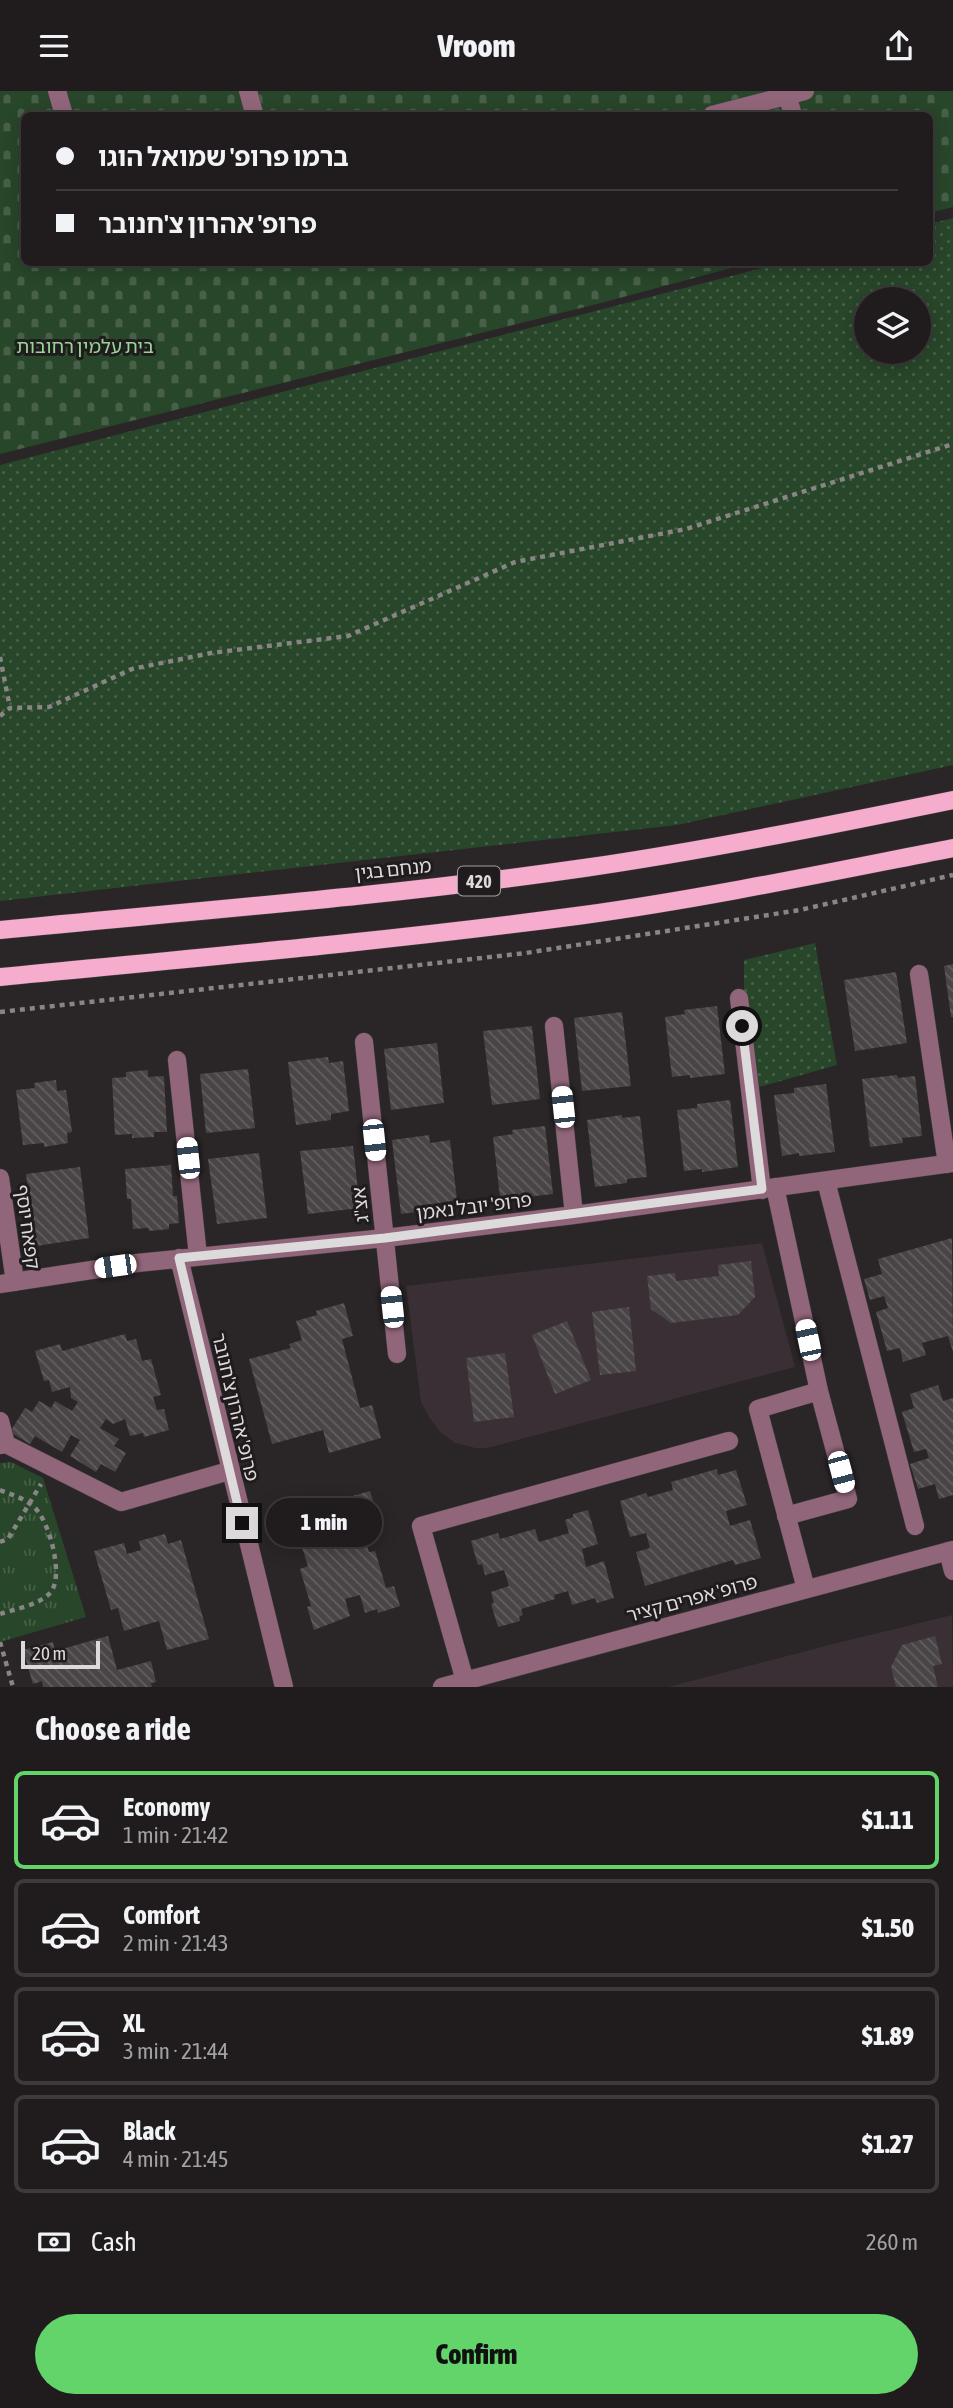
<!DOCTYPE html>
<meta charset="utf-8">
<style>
:root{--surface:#201c1d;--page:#2d292a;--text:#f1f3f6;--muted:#a2a1a4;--line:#3d3a3b;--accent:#62d469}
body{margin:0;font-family:"Asap Condensed","Noto Sans Hebrew",sans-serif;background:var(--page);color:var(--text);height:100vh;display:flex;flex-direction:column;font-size:26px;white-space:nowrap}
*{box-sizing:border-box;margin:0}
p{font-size:23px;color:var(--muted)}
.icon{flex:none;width:38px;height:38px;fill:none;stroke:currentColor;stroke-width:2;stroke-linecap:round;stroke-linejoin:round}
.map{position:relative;height:1596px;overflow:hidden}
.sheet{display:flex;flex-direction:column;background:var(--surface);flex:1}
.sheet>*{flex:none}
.guide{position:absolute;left:21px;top:21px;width:912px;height:154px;border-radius:10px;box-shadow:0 4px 18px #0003,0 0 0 2px var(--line);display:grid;align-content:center;height:154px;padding:0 35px;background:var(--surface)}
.fabs{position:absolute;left:854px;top:196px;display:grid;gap:14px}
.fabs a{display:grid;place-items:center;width:77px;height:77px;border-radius:50%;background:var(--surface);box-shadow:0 4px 18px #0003,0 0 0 2px var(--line);font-size:35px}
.scale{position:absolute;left:21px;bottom:18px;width:79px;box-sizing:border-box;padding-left:7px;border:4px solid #dddadb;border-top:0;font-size:19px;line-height:24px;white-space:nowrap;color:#dddadb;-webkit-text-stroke:5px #201c1e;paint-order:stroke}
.end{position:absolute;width:32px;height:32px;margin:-16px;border:9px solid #dddadb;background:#111;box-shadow:0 0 0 4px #111}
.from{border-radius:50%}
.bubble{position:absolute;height:49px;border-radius:24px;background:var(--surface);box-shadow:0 4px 18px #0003,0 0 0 2px var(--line);font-size:23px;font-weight:800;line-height:49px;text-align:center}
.car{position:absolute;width:21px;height:42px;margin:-21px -10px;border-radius:9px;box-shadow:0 0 5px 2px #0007;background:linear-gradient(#fff 24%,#345 0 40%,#fff 0 76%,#345 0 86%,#fff 0)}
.guide b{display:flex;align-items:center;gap:24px;height:66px;font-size:26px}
.guide b+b{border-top:2px solid var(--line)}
.guide i{width:18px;height:18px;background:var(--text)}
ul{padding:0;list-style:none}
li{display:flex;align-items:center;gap:21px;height:98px;margin:0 14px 10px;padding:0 21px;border:4px solid var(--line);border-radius:10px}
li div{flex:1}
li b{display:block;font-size:26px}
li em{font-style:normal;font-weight:800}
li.current{border-color:var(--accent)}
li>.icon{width:63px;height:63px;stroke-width:1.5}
h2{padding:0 35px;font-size:32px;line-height:84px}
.pay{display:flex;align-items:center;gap:18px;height:77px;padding:0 35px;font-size:26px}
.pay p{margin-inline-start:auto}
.action{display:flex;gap:14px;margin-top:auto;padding:14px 35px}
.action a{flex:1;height:80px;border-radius:42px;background:var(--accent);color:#111;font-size:28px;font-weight:800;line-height:80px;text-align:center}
header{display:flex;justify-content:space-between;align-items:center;height:91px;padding:0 35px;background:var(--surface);font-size:32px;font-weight:800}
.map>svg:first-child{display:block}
</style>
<header><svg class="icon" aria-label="menu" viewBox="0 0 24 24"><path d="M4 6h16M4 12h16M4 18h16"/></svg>Vroom<svg class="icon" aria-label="share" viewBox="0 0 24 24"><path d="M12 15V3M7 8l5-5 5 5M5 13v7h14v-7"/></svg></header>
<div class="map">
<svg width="953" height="1596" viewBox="0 0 953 1596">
<defs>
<pattern id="grass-dots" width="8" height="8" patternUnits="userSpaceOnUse" patternTransform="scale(1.75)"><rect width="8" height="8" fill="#284629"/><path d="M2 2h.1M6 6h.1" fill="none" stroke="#476047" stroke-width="1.8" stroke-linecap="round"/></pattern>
<pattern id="cemetery-stones" width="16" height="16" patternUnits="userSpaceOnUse" patternTransform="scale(1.75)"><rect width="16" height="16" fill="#284629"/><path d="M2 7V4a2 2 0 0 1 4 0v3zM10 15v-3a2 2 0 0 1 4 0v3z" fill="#476047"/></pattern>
<pattern id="park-tufts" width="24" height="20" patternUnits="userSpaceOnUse" patternTransform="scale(1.75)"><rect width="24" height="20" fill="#284629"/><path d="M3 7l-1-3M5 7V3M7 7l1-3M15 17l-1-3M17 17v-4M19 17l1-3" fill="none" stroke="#476047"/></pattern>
<pattern id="building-back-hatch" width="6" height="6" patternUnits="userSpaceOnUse" patternTransform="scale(1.75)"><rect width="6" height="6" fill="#494446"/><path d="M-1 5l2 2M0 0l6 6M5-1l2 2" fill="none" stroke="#635e60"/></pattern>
</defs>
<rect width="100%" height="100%" fill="#2a2527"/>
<!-- built -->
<path fill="#3a2f34" d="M762 1152 795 1276 487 1357H475L455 1352 440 1341 429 1326 421 1311 406 1195Z
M952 1524 953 1596H668L833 1553Z"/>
<!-- grass -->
<path fill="url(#grass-dots)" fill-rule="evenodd" d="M953 127V674L677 734 0 810V374L781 172H929V133ZM866 208H919V261H866Z
M815 852 837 974 752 998 744 915V869Z"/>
<!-- cemetery -->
<path fill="url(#cemetery-stones)" d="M0 0H953V116L929 122V24H24V172H750L601 212 0 363Z"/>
<!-- park -->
<path fill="url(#park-tufts)" d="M11 1371 43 1387 86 1526 0 1551V1372Z"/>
<!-- building -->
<path fill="url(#building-back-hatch)" d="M953 873V926H951L944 875Z
M896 881 907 952 855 960 844 889Z
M717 915 725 983 690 987V984L672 986 665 926 685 923 684 919Z
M622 921 631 995 582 1000 574 927Z
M532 935 540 1008 492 1014 483 940Z
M437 952 444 1012 391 1019 384 958Z
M328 966 329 972 343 970 349 1020 331 1023V1029L296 1034 288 971Z
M248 978 255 1037 206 1042 200 983Z
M148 979V986L164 985 167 1041H154V1046L132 1047V1043L115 1044 112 987 126 986V981Z
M897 984 898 987 915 985 922 1045 902 1047 903 1052 870 1056 862 988Z
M56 989 57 1000 66 999 72 1041 67 1042 68 1052 44 1056V1052L23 1054 16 999 35 997 34 992Z
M826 993 835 1061 799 1065V1062L782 1065 774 1004 794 1002V997Z
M730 1009 738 1076 702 1081V1078L684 1080 677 1019 697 1017V1013Z
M622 1024V1027L640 1025 647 1086 627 1088V1092L595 1096 587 1029Z
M545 1035 553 1103 518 1107V1104L500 1106 493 1046 513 1043 512 1039Z
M429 1044 430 1052 450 1049 457 1109 438 1112 439 1118 401 1123 392 1049Z
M353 1055 360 1117 308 1123 300 1060Z
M259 1062 267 1127 217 1133 208 1068Z
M171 1074 173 1105H177L179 1132 169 1133V1138L149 1140 148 1137 133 1138 131 1108H127L125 1078Z
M80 1076 89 1147 36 1155 26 1083Z
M952 1147 953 1261 948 1245 922 1252 926 1264 903 1271 900 1257 887 1260 876 1221 888 1217 884 1205 870 1209 864 1188 882 1183 878 1168Z
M751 1170 755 1206 738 1224 671 1232 651 1218 647 1185 675 1182 676 1190 719 1185 718 1174Z
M344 1212 353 1245 342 1248 360 1317 372 1314 381 1347 329 1362 323 1339 272 1353 249 1268 291 1257 289 1253 302 1249 296 1230 317 1224 316 1220Z
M629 1216 636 1280 600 1284 592 1221Z
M567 1230 591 1289 555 1303 532 1244Z
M125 1243 127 1250 136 1248 142 1270 151 1268 161 1304 153 1306 157 1319 164 1318 169 1339 144 1346 143 1342 130 1345 125 1328 113 1333 106 1328 100 1337 119 1348 114 1355 126 1362 115 1381 101 1373 96 1381 70 1365 80 1349 71 1344 62 1361 35 1345 30 1353 10 1341 25 1317 32 1321 39 1310 51 1317 55 1310 72 1320 78 1311 71 1307 70 1296 52 1301 49 1289 44 1290 35 1260 60 1253 62 1260Z
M505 1262 514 1326 474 1331 466 1267Z
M938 1294 943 1310 953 1307V1404L939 1408 935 1393 918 1398 910 1373 929 1367 926 1358 914 1361 902 1321 914 1317 910 1303Z
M717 1378 718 1384 736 1379 747 1414 726 1420 730 1435 750 1429 761 1467 735 1474 733 1469 645 1495 636 1461 650 1457 646 1442 630 1446 620 1410 646 1402 648 1406 673 1399 671 1391Z
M370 1400 378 1426 360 1431 369 1461 375 1460 386 1497 394 1495 400 1515 378 1522 377 1518 365 1522 360 1504 345 1508 350 1525 314 1539 307 1516 311 1515 300 1478 308 1475 297 1441 291 1443 286 1425 320 1415 325 1431 340 1426 335 1410Z
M588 1419 598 1453 582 1458 586 1476 604 1470 614 1507 597 1512 595 1507 572 1514 568 1500 554 1504 555 1508 521 1518 523 1524 519 1526 520 1530 498 1536 491 1513 494 1512 491 1501 509 1495 504 1479 485 1484 482 1473 478 1474 471 1450 498 1442 500 1448 535 1438 539 1451 569 1442 565 1429 573 1426V1423Z
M165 1443 168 1453 181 1449 209 1548 167 1559 159 1530 124 1540 118 1517 111 1519 94 1460 124 1452 127 1463 141 1459 139 1450Z
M108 1545 117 1579 151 1570 156 1591 151 1592 152 1596H43L42 1590 33 1593 23 1559 53 1551 55 1560Z
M935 1545 942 1573 933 1575 938 1596H896L891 1576 902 1554Z"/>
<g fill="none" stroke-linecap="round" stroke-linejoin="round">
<defs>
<path id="minor" d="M57 0 64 24
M248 0 254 22
M786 0 793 24
M712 24 805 0
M919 883 947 1073
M739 907 762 1099
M554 935 574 1124
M364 951 397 1263
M177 969 198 1165
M0 1087 15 1191
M826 1090 915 1435
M775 1096 819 1300 848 1408 786 1425
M179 1167 284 1596
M0 1193 137 1172 385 1147 574 1124 953 1072
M0 1330 6 1353
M0 1354 6 1353 121 1411 229 1380
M948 1460 953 1480
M806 1498 758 1318 819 1300
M465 1590 421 1435 729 1350
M442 1596 953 1459"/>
<path id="major" d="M0 839C194 820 390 805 584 777 707 759 831 734 953 709
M0 886C195 867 390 850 584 824 707 807 830 781 953 757"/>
</defs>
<!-- minor casing -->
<use href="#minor" stroke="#474244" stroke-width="19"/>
<!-- major casing -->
<use href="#major" stroke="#474244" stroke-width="19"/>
<!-- path -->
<path stroke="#898586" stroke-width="4.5" stroke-dasharray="5 5" stroke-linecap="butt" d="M0 566 10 617
M0 625 10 617 49 616 132 578 211 562 348 545 515 471 686 438 953 353
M0 921 526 862 800 819 953 784
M0 1399C12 1404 24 1407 34 1416 49 1429 65 1486 50 1502 39 1514 15 1518 0 1523
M0 1451 8 1448 41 1393
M0 1551 13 1596"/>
<!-- minor -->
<use href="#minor" stroke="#92667a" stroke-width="18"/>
<!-- major -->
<use href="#major" stroke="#f5accd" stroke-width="18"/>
</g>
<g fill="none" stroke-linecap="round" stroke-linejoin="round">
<!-- route -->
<path stroke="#dddadb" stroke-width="9" d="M242 1432 179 1167 385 1147 762 1098 742 935"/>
</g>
<g text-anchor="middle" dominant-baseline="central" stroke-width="6" stroke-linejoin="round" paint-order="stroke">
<!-- shield labels -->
<rect fill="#201c1e" stroke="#a4a1a2" stroke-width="2" x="458" y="775.5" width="42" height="29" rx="5"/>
<g font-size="18" font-weight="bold" fill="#dddadb">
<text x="479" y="790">420</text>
</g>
<!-- park labels -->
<g font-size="19" fill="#95d696" stroke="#201c1e">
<text x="85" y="255">בית עלמין רחובות</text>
</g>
<!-- street labels -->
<g font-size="19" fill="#dddadb" stroke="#201c1e">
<text transform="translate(393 778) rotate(-6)">מנחם בגין</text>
<text transform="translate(360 1114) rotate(-96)">אצ"ג</text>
<text transform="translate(474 1115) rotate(-7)">פרופ' יובל נאמן</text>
<text transform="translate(28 1136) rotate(82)">קפאח יוסף</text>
<text transform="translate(236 1316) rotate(77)">פרופ' אהרון צ'חנובר</text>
<text transform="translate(692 1507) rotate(-15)">פרופ' אפרים קציר</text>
</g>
</g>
</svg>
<div class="fabs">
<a><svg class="icon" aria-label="layers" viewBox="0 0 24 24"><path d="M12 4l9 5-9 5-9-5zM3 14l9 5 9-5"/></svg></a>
</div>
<div class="scale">20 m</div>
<i class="end from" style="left:742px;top:935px"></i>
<i class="end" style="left:242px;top:1432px"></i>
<div class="bubble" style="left:266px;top:1407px;width:116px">1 min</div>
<i class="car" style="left:563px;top:1016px;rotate:354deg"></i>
<i class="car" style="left:374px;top:1049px;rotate:174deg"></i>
<i class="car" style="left:188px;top:1067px;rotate:354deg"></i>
<i class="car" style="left:115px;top:1175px;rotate:262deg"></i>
<i class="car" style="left:392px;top:1216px;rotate:354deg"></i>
<i class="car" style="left:808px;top:1249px;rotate:348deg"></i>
<i class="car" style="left:841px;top:1381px;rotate:165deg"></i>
<div class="guide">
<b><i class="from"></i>ברמו פרופ' שמואל הוגו</b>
<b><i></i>פרופ' אהרון צ'חנובר</b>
</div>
</div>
<section class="sheet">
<h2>Choose a ride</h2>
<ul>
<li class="current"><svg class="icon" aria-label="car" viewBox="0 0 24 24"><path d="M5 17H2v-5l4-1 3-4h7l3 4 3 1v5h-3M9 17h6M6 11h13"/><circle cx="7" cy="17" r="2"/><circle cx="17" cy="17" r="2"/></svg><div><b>Economy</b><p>1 min · 21:42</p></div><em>$1.11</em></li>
<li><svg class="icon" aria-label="car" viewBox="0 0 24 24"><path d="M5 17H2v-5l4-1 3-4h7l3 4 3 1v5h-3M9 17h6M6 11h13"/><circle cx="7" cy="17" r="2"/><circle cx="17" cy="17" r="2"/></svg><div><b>Comfort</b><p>2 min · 21:43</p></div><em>$1.50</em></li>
<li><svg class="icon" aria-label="car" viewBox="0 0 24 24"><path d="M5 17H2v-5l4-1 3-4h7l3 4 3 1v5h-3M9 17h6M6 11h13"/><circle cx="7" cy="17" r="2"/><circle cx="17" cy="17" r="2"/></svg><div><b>XL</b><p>3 min · 21:44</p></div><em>$1.89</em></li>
<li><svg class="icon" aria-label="car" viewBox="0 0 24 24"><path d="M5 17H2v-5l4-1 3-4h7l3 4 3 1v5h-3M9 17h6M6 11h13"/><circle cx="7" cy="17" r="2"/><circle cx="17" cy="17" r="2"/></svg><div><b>Black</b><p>4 min · 21:45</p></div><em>$1.27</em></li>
</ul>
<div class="pay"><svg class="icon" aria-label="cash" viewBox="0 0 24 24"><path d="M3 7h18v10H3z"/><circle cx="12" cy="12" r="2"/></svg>Cash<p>260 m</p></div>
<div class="action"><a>Confirm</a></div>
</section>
